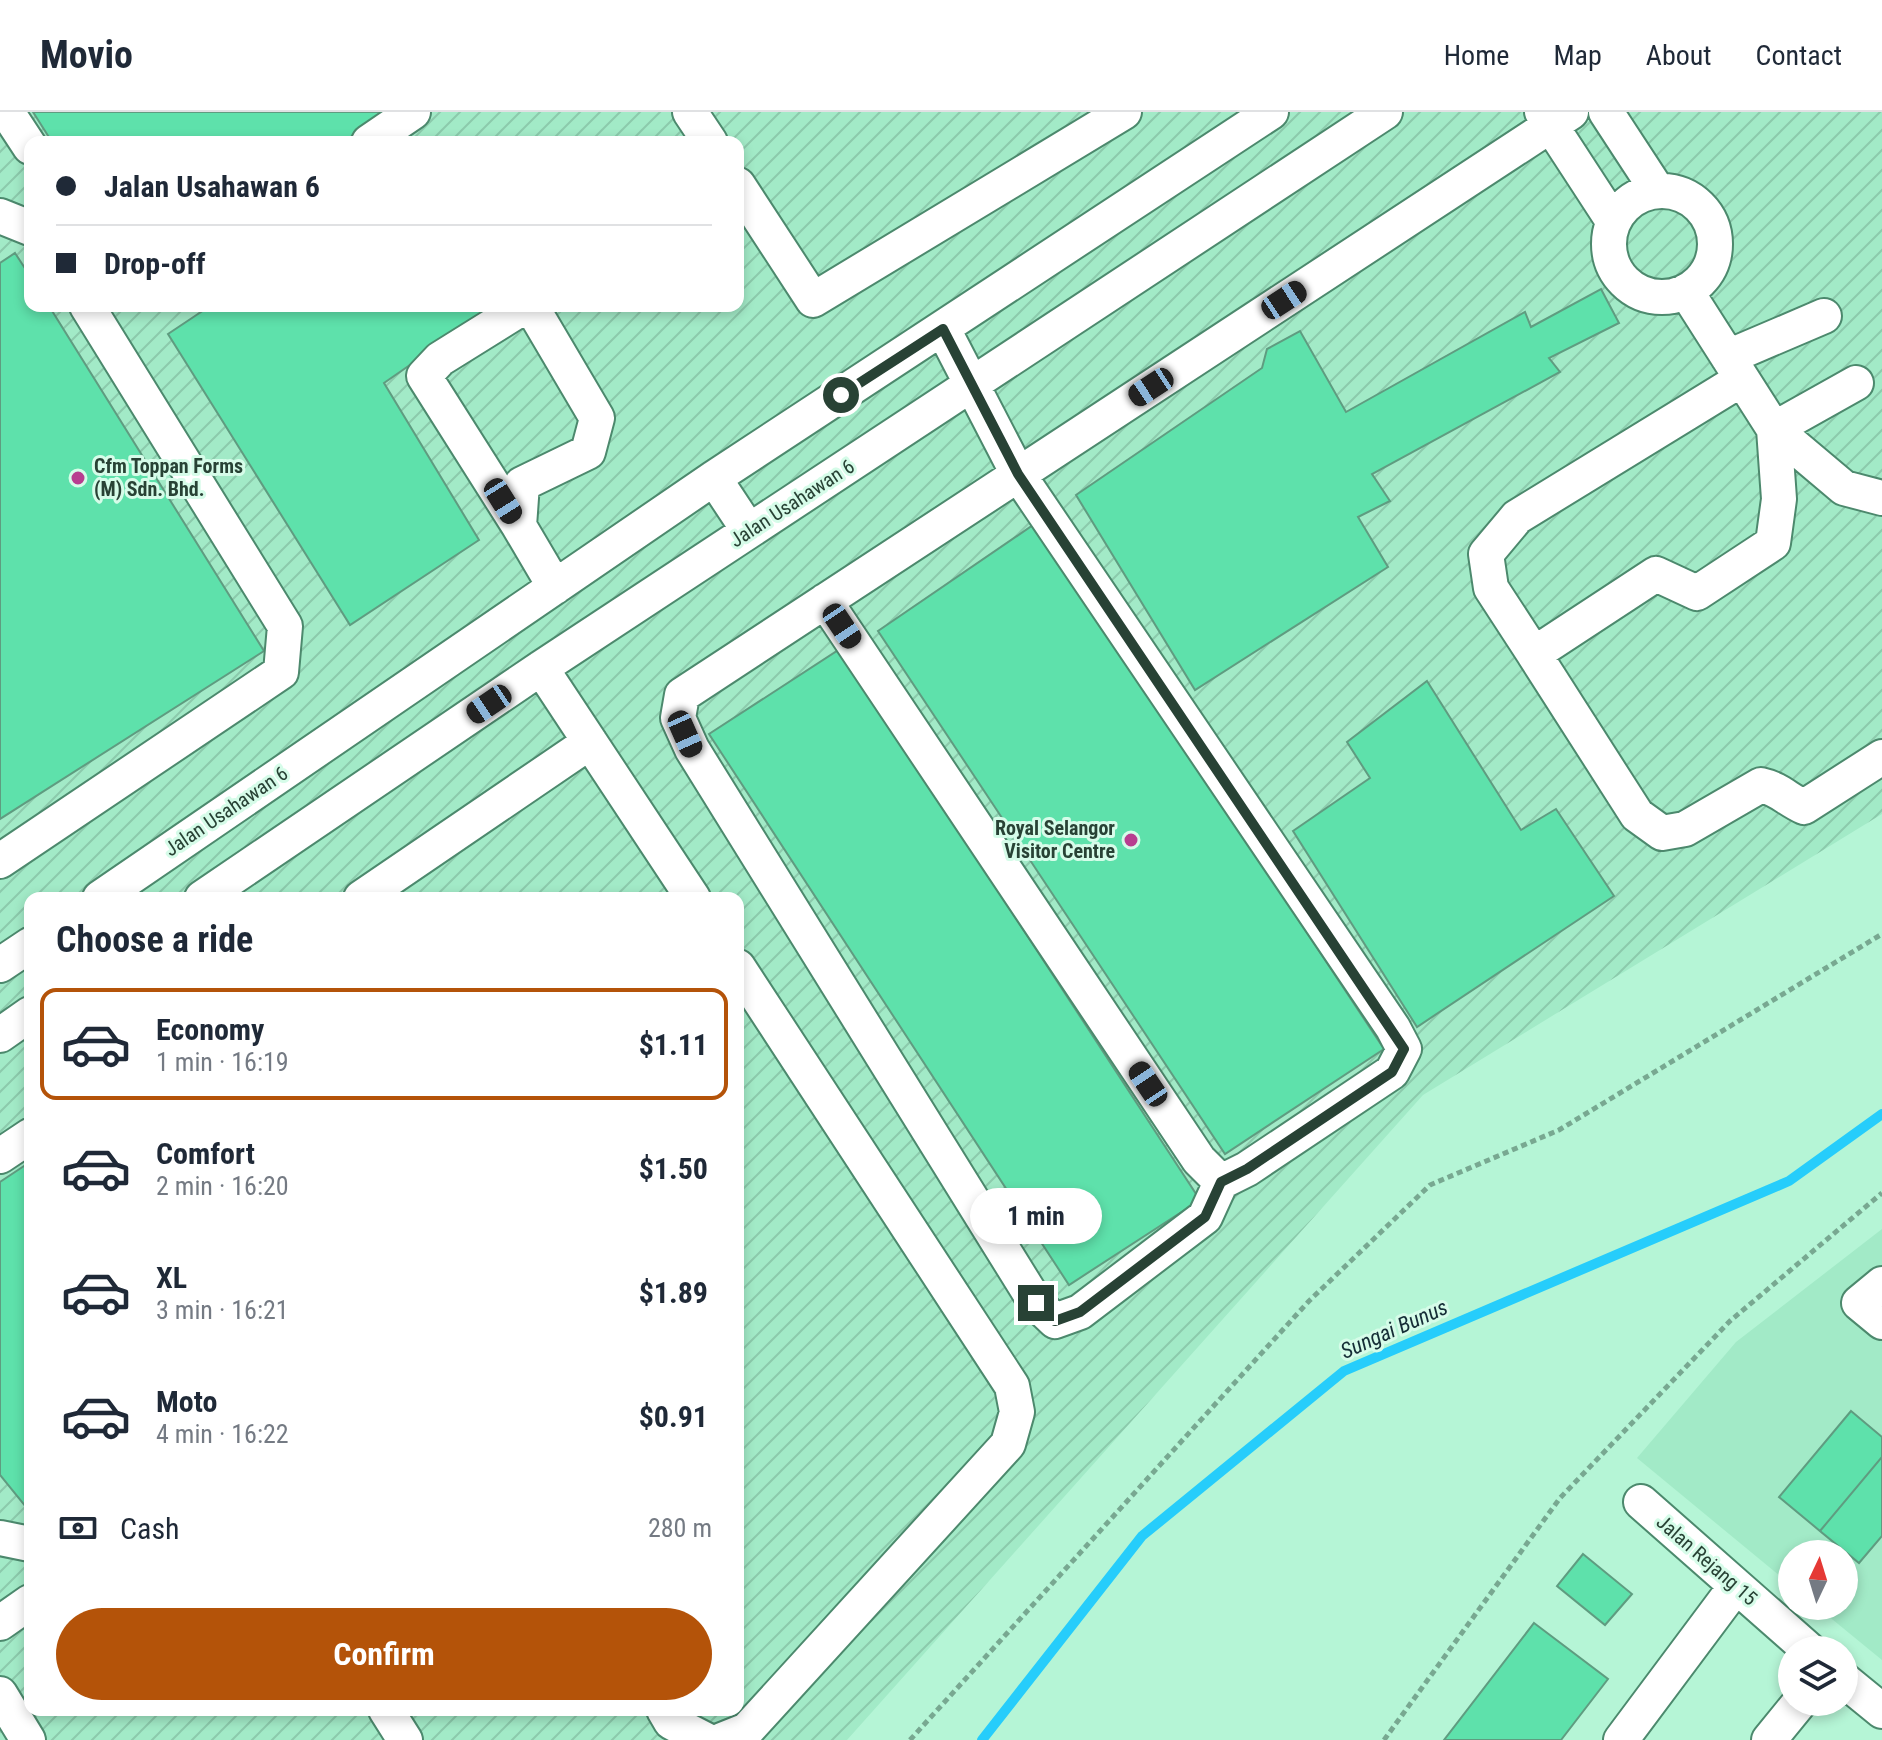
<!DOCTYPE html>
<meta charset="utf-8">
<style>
:root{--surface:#fff;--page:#f6f6f7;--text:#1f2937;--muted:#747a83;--line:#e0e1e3;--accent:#b45309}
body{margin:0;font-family:"Roboto Condensed",sans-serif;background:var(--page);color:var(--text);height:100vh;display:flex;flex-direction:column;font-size:30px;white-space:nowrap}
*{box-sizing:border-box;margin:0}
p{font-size:26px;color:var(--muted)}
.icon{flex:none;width:44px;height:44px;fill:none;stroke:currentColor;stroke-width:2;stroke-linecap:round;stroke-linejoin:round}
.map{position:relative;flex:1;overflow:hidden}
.drawer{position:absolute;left:24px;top:780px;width:720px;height:824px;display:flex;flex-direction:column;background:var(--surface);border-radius:16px;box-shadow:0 4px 12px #0003}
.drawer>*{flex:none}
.banner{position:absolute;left:24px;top:24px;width:720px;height:176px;border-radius:16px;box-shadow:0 4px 12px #0003;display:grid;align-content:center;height:176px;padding:0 32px;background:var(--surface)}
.needle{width:52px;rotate:4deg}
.fabs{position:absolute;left:1778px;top:1428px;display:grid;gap:16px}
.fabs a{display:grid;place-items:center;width:80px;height:80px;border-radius:50%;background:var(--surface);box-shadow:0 4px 12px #0003;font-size:40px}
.end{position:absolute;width:36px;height:36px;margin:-18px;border:10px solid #284235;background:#fff;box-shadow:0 0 0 4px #fff}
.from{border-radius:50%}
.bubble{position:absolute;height:56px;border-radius:28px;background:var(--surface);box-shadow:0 4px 12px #0003;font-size:26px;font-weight:700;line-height:56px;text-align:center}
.car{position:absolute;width:24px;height:48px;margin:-24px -12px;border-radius:10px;box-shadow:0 0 6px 2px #0007;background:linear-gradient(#222 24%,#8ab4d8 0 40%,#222 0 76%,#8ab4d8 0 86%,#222 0)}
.banner b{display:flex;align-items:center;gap:28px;height:76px;font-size:30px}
.banner b+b{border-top:2px solid var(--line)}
.banner i{width:20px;height:20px;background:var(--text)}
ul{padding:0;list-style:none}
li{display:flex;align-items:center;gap:24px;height:112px;margin:0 16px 12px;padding:0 16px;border:4px solid transparent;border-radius:16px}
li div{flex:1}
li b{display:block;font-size:30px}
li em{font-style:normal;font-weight:700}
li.selected{border-color:var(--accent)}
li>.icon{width:72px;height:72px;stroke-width:1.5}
h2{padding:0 32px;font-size:36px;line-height:96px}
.pay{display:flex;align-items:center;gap:20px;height:88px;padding:0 32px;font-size:30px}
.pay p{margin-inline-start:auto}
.button{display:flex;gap:16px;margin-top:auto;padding:16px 32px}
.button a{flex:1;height:92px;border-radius:48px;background:var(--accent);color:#fff;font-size:32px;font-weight:700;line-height:92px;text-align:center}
header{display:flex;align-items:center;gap:48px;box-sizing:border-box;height:112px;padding:0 40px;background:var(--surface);border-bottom:2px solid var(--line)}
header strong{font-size:38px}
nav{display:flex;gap:44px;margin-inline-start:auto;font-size:28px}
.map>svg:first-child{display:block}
</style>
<header>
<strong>Movio</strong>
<nav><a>Home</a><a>Map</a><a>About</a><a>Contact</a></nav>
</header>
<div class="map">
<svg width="1882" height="1628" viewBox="0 0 1882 1628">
<defs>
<pattern id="industrial-furrows" width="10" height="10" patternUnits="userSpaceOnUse" patternTransform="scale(2)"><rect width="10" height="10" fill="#a2eac7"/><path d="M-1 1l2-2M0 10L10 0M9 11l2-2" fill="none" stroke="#8ccaac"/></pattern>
</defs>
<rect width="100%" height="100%" fill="#b5f5d6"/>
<!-- built -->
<path fill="#a2eac7" d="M1882 1117V1548L1816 1494H1844V1442H1792V1474L1637 1346 1736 1230Z"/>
<!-- industrial -->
<path fill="url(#industrial-furrows)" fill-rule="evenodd" d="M0 0H1882V702L1423 983 847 1628H0ZM30 30H738V194H30ZM30 786H738V1598H30Z"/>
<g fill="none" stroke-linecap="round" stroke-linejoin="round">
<!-- stream -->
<path stroke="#26cdfb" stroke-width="10" d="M982 1628 1142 1424 1344 1259 1789 1069 1882 1002"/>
</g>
<!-- building -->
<path fill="#5ee1ab" stroke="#5f9c80" stroke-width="2" d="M33 0H388L343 30H52Z
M15 141 30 164V194H49L264 539 0 707V151Z
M1601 177 1619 211 1549 246 1560 260 1372 362 1390 389 1358 405 1388 455 1195 578 1076 383 1262 256 1267 237 1300 219 1346 300 1525 200 1531 215Z
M210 194H495L384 271 479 428 350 513 168 222Z
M1036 411 1384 937 1225 1042 878 519Z
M840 537 1200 1088 1069 1173 709 622Z
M1427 569 1521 718 1556 697 1614 784 1417 915 1293 719 1370 666 1347 630Z
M30 1050V1400L0 1363V1070Z
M1851 1299 1882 1325V1345L1820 1419 1779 1385Z
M1882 1345V1424L1859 1451 1820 1419Z
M1583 1442 1632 1482 1605 1513 1557 1474Z
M1534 1511 1608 1567 1561 1628H1444Z"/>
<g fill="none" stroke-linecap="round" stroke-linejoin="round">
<defs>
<path id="minor" d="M7 0 30 35
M690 0 710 30
M1542 0 1613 109
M1606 0 1657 78
M369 30 413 0
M738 73 813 188 1124 0
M1609 132a53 53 0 1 1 106 0a53 53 0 1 1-106 0Z
M0 104 30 116
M1686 179 1774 317 1844 376 1882 386
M531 194 597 306 588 340 522 372 519 414 555 475
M1728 245 1824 204
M1742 267 1517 405 1486 442 1491 476 1534 542 1656 462 1697 481 1773 431 1779 387 1774 317 1856 271
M714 366 749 419
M519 414 424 264 440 247 525 194
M825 489 1199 1048 1221 1070 1247 1057 1392 960 1404 937 1393 916 1018 362 943 217
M1534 542 1637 703 1662 721 1685 717 1761 673C1779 677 1788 688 1804 695L1882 645
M541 556 693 786
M0 749 281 560 285 514 87 194
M100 786 714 366 1271 0
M202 786 541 556 1385 0
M361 786 590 630
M0 853 30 833
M0 923 30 902
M0 1044 30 1024
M1221 1070 1205 1105 1080 1200 1055 1209 1036 1191 692 637 678 606 682 583 1571 0
M1882 1172 1859 1191 1882 1210
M1641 1390 1809 1538
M0 1426 30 1432
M0 1511 30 1490
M1844 1568 1882 1599
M0 1582 28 1628
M386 1598 405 1628
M664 1598 671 1610 706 1628
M722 1628 747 1618 1008 1332 1017 1300 1012 1274 738 855
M1621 1628 1736 1474
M1769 1628 1800 1590"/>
</defs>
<!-- minor casing -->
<use href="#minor" stroke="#4c896d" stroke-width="38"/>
<!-- path -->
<path stroke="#78a891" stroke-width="5" stroke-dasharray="6 4" stroke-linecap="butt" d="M910 1628 1309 1189 1430 1073 1559 1018 1882 822
M1384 1628 1560 1386 1730 1209 1882 1081"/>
<!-- minor -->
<use href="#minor" stroke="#fff" stroke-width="34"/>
</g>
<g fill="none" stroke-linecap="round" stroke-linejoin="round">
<!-- route -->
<path stroke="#284235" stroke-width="10" d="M841 283 943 217 1018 362 1404 937 1392 960 1247 1057 1221 1070 1205 1105 1080 1200 1055 1209 1036 1191"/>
</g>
<!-- markers -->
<g fill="#b83e90" stroke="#d6fce9" stroke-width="3">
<circle cx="78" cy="366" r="8"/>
<circle cx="1131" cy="728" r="8"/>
</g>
<g text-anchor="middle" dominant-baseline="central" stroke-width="6" stroke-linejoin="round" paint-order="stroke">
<!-- poi labels -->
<g font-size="20" font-weight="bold" fill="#284235" stroke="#d6fce9" text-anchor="start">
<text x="94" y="354">Cfm Toppan Forms<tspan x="94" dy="23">(M) Sdn. Bhd.</tspan></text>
<text x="1115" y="716" text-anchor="end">Royal Selangor<tspan x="1115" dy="23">Visitor Centre</tspan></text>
</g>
<!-- street labels -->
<g font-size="20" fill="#284235" stroke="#d6fce9">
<text transform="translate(792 391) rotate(-33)">Jalan Usahawan 6</text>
<text transform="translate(226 699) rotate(-34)">Jalan Usahawan 6</text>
<text transform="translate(1707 1448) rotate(41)">Jalan Rejang 15</text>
</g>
<!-- water labels -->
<g font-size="22" font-style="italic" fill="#152d36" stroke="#d6fce9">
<text transform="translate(1394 1217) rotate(-24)">Sungai Bunus</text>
</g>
</g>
</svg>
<div class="fabs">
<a><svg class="needle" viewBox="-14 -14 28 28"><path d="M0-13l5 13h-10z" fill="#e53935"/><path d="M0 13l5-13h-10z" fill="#747a83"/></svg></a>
<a><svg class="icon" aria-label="layers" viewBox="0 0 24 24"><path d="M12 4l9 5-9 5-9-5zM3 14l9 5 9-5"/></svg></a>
</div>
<i class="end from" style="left:841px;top:283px"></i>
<i class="end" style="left:1036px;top:1191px"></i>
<div class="bubble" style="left:970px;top:1076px;width:132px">1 min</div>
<i class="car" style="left:1284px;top:188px;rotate:57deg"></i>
<i class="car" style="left:1151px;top:275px;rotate:237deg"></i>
<i class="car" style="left:503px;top:389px;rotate:148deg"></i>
<i class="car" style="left:842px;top:514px;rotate:146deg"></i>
<i class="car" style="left:489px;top:592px;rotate:236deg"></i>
<i class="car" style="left:685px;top:622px;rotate:156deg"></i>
<i class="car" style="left:1148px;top:972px;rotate:326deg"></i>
<div class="banner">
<b><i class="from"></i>Jalan Usahawan 6</b>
<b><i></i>Drop-off</b>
</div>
<section class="drawer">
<h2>Choose a ride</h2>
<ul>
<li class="selected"><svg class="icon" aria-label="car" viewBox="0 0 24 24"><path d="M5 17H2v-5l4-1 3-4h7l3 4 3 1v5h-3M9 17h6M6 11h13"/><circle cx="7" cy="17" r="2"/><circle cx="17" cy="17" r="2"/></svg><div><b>Economy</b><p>1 min · 16:19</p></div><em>$1.11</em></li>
<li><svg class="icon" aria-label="car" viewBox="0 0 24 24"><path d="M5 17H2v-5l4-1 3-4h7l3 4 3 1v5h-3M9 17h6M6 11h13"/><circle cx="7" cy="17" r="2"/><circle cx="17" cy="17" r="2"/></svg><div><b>Comfort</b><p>2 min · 16:20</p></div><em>$1.50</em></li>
<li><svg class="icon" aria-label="car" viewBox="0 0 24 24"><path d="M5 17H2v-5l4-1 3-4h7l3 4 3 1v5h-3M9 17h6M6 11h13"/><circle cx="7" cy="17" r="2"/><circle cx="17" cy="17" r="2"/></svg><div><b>XL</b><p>3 min · 16:21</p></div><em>$1.89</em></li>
<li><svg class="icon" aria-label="car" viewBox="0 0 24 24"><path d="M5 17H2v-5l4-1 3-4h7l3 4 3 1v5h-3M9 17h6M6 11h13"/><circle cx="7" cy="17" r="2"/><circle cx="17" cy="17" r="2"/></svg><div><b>Moto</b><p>4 min · 16:22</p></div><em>$0.91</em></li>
</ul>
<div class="pay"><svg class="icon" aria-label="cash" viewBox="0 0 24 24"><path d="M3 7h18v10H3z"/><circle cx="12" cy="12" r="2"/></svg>Cash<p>280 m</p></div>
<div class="button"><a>Confirm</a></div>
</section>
</div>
